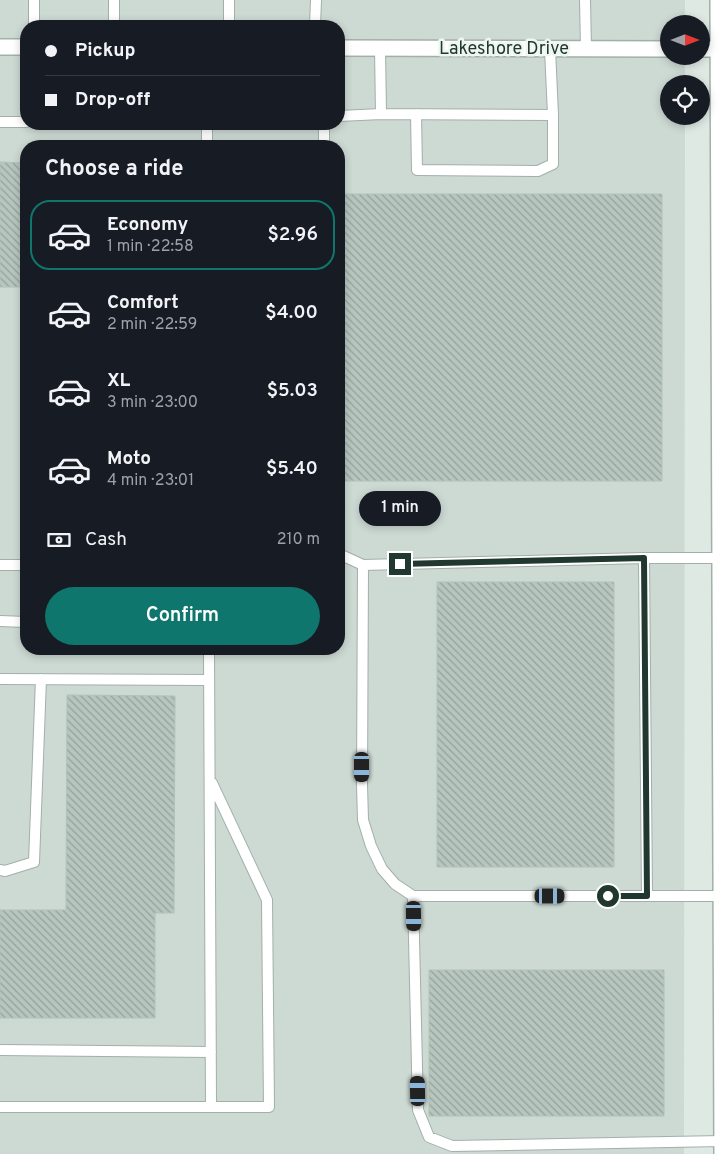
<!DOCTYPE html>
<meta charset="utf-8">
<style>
:root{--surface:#171b24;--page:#242831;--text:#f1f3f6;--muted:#9ea1a6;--line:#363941;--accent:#0f766e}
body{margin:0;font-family:Overpass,sans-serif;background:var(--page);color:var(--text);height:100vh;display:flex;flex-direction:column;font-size:19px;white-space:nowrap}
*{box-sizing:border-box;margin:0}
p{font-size:16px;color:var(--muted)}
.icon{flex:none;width:28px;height:28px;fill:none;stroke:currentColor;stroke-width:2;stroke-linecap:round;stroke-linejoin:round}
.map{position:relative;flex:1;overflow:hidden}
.side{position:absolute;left:20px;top:140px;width:325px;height:515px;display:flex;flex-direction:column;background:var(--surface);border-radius:20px;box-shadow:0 2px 8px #0003}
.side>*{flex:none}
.hud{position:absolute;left:20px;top:20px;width:325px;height:110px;border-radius:20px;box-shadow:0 2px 8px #0003;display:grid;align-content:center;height:110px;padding:0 25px;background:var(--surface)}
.needle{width:32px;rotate:90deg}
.controls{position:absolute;left:660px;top:15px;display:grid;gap:10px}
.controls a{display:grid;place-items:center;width:50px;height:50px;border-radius:50%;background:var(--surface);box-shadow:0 2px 8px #0003;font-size:25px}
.end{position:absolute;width:22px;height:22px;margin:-11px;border:6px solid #213830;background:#fff;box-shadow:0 0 0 2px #fff}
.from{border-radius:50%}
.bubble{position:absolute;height:35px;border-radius:18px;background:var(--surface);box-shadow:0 2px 8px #0003;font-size:16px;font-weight:600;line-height:35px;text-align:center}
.car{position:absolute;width:15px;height:30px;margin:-15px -8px;border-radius:6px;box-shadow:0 0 4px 1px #0007;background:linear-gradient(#222 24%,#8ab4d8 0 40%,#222 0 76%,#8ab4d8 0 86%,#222 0)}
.hud b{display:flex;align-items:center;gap:18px;height:48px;font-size:19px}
.hud b+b{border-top:1px solid var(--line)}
.hud i{width:12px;height:12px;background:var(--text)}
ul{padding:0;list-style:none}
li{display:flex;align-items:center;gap:15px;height:70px;margin:0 10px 8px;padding:0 15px;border:2px solid transparent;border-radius:20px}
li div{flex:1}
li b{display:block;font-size:19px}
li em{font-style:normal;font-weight:600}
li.active{border-color:var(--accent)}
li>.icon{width:45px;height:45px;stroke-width:1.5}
h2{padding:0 25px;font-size:22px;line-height:60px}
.pay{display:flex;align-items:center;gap:12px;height:55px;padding:0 25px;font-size:19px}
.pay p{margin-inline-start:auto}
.action{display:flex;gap:10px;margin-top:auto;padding:10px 25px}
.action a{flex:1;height:58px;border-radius:30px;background:var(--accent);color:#fff;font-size:20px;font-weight:600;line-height:58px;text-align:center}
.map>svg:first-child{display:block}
</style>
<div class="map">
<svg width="725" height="1154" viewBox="0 0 725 1154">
<defs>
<pattern id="building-back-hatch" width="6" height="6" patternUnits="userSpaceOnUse" patternTransform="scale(1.25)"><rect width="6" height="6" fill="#b8c6c0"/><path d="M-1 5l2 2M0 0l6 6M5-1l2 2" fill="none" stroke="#95a29c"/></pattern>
</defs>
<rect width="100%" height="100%" fill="#dfe9e4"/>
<!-- built -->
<path fill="#cdd9d3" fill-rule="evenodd" d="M0 0H685V24H669V56H685V84H669V116H685L684 1154H0ZM26 26H339V124H26ZM26 146H339V649H26Z"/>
<!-- building -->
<path fill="url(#building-back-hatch)" stroke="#b2c2bb" d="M0 162 26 163V287H0Z
M340 194H662V481H340Z
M437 582H614V867H437Z
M67 695 175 696 174 913H155V1018H0V910H66Z
M429 970H664V1116H429Z"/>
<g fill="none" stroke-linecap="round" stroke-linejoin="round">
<defs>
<path id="service" d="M114 0V26
M229 0V26
M585 0 586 49
M34 26V0
M315 26 316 0
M381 114 553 115 550 49
M416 114 417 170 538 171 553 164V115
M339 116 381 114 380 48
M0 122H26
M207 124V146
M324 124V146
M339 554 363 565 362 785 363 820 371 846 382 869 395 884 413 896 418 1110 429 1137 452 1146 722 1141
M0 565H26
M363 565 644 558
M0 621 26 622
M0 679 209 680
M0 870 5 871 34 862 41 679
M413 896H721
M647 896 644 558H720
M0 1050 211 1052
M0 1107H211L209 649
M211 1107H269L267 900 212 783"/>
<path id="minor" d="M718 0 722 1154
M0 47H26
M339 48 669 49
M701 49H718"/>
</defs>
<!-- service casing -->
<use href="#service" stroke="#a2b0aa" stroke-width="12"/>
<!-- minor casing -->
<use href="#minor" stroke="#a2b0aa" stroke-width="18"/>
<!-- service -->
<use href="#service" stroke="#fff" stroke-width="10"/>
<!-- minor -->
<use href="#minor" stroke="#fff" stroke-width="15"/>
</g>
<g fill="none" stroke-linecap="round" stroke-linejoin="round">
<!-- route -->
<path stroke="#213830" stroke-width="6" d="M400 564 644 558 647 896H608"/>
</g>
<g text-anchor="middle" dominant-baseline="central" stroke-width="5" stroke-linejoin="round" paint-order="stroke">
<!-- street labels -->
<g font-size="18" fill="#213830" stroke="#eff6f2">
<text x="504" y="49">Lakeshore Drive</text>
</g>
</g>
</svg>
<div class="controls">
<a><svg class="needle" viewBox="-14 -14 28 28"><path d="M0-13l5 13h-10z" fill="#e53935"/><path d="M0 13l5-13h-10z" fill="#9ea1a6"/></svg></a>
<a><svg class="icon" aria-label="locate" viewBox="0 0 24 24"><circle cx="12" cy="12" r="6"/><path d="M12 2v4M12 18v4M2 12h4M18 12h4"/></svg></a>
</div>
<i class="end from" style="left:608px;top:896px"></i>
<i class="end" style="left:400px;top:564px"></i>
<div class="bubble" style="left:359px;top:491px;width:82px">1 min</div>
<i class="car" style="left:362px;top:767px;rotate:180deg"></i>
<i class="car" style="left:550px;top:896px;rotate:90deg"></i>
<i class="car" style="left:414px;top:916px;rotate:179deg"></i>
<i class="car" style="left:418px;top:1091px;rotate:359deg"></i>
<div class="hud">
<b><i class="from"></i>Pickup</b>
<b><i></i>Drop-off</b>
</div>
<section class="side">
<h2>Choose a ride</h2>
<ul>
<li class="active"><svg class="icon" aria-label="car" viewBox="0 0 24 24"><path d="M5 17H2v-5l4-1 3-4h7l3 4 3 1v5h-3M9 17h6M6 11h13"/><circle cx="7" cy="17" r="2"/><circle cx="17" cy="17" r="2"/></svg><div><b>Economy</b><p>1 min · 22:58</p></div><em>$2.96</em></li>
<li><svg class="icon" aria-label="car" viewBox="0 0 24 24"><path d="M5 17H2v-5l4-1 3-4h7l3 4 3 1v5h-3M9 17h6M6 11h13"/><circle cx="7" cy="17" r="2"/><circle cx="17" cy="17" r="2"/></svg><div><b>Comfort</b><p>2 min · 22:59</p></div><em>$4.00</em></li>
<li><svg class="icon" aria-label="car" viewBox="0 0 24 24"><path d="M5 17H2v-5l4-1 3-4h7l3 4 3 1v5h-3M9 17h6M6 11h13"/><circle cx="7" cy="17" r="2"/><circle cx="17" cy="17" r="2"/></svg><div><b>XL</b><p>3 min · 23:00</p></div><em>$5.03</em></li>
<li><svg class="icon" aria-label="car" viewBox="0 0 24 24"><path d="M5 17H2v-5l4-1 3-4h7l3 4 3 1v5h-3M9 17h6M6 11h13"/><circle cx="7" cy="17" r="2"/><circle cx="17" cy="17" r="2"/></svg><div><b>Moto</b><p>4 min · 23:01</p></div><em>$5.40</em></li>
</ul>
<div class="pay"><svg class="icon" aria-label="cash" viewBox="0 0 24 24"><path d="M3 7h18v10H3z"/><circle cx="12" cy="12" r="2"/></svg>Cash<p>210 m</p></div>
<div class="action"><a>Confirm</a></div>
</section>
</div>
